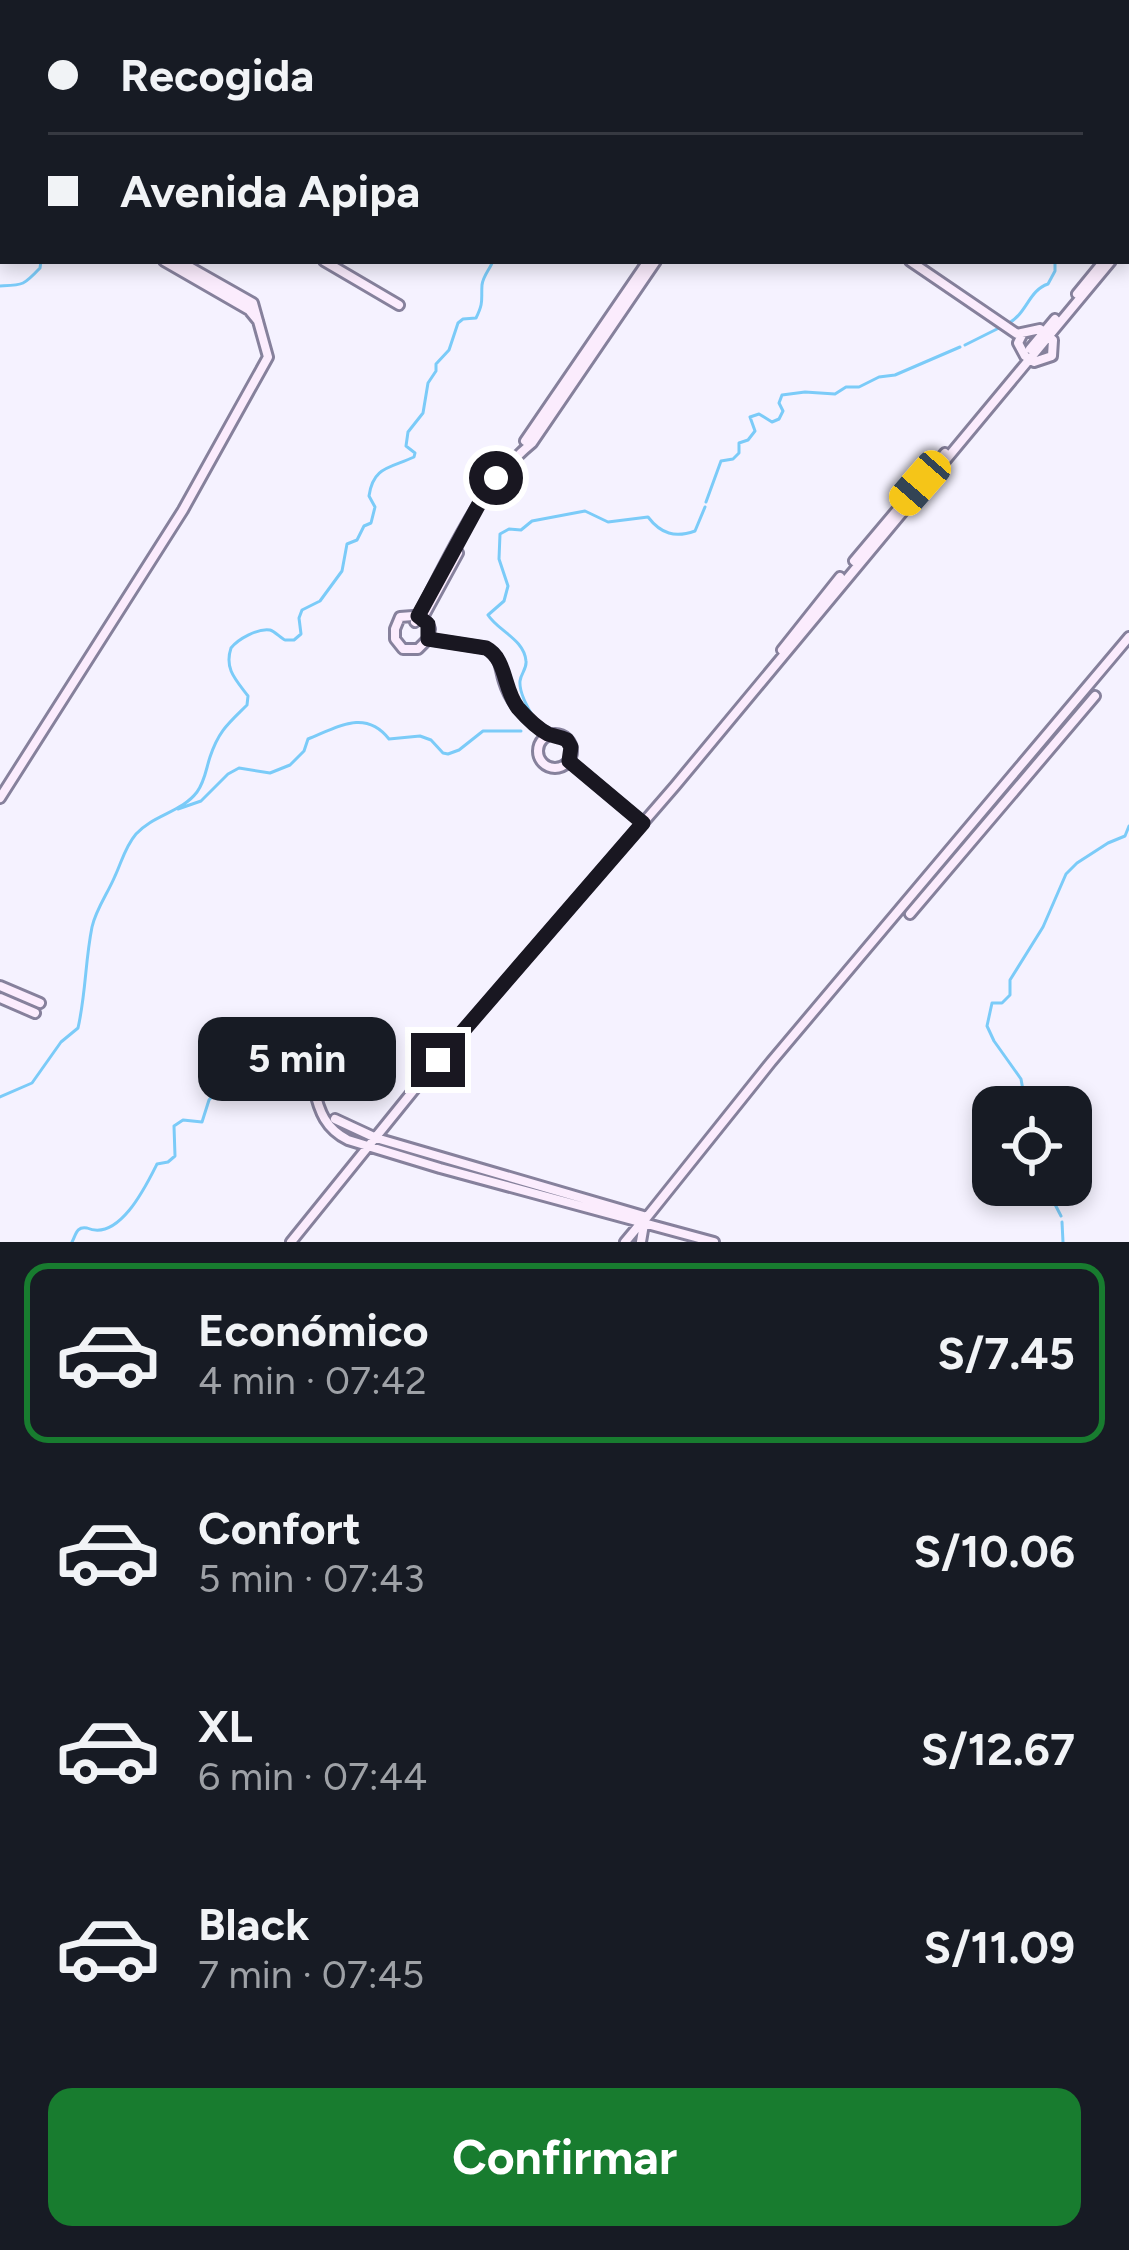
<!DOCTYPE html>
<html lang="es">
<meta charset="utf-8">
<style>
:root{--surface:#171b24;--page:#20242c;--text:#f1f3f6;--muted:#9ea1a6;--line:#363941;--accent:#187c2f}
body{margin:0;font-family:Figtree,sans-serif;background:var(--page);color:var(--text);height:100vh;display:flex;flex-direction:column;font-size:45px;white-space:nowrap}
*{box-sizing:border-box;margin:0}
p{font-size:39px;color:var(--muted)}
.icon{flex:none;width:66px;height:66px;fill:none;stroke:currentColor;stroke-width:2;stroke-linecap:round;stroke-linejoin:round}
.map{position:relative;height:1242px;overflow:hidden}
.panel{display:flex;flex-direction:column;background:var(--surface);flex:1}
.panel>*{flex:none}
.banner{position:absolute;left:0px;top:0px;width:1131px;height:264px;box-shadow:0 6px 18px #0003;display:grid;align-content:center;height:264px;padding:0 48px;background:var(--surface)}
.tools{position:absolute;left:972px;top:1086px;display:grid;gap:24px}
.tools a{display:grid;place-items:center;width:120px;height:120px;border-radius:24px;background:var(--surface);box-shadow:0 6px 18px #0003;font-size:60px}
.end{position:absolute;width:54px;height:54px;margin:-27px;border:15px solid #191721;background:#fff;box-shadow:0 0 0 6px #fff}
.from{border-radius:50%}
.bubble{position:absolute;height:84px;border-radius:24px;background:var(--surface);box-shadow:0 6px 18px #0003;font-size:39px;font-weight:700;line-height:84px;text-align:center}
.car{position:absolute;width:36px;height:72px;margin:-36px -18px;border-radius:15px;box-shadow:0 0 9px 3px #0007;background:linear-gradient(#f5c518 24%,#345 0 40%,#f5c518 0 76%,#345 0 86%,#f5c518 0)}
.banner b{display:flex;align-items:center;gap:42px;height:114px;font-size:45px}
.banner b+b{border-top:3px solid var(--line)}
.banner i{width:30px;height:30px;background:var(--text)}
ul{padding:21px 0 0;list-style:none}
li{display:flex;align-items:center;gap:36px;height:180px;margin:0 24px 18px;padding:0 24px;border:6px solid transparent;border-radius:24px}
li div{flex:1}
li b{display:block;font-size:45px}
li em{font-style:normal;font-weight:700}
li.current{border-color:var(--accent)}
li>.icon{width:108px;height:108px;stroke-width:1.5}
.cta{display:flex;gap:24px;margin-top:auto;padding:24px 48px}
.cta a{flex:1;height:138px;border-radius:24px;background:var(--accent);color:#fff;font-size:48px;font-weight:700;line-height:138px;text-align:center}
.map>svg:first-child{display:block}
</style>
<div class="map">
<svg width="1129" height="1242" viewBox="0 0 1129 1242">
<rect width="100%" height="100%" fill="#f5f2ff"/>
<g fill="none" stroke-linecap="round" stroke-linejoin="round">
<!-- stream -->
<path stroke="#7bcbf8" stroke-width="3" d="M39 3V0
M542 3 543 0
M726 3 728 0
M0 286C23 285 23 286 40 268L41 261
M1009 323C1027 313 1029 290 1048 284L1055 271V261
M965 345 1001 327
M706 502 721 461 733 459 739 453V443L748 440 755 431 750 417 759 414 772 422 779 419 783 411 779 403 782 395 805 392 835 394 846 387H859L879 377 895 375 960 347
M534 718C529 710 519 692 520 681 521 673 527 669 526 661 524 639 498 631 488 615L504 601 508 586 499 559 500 534 509 529 521 530 532 521 585 511 608 522 648 517C661 534 675 538 695 531L705 507
M178 809 201 801 228 774 239 768 270 773 290 765 304 751 308 739C336 728 365 708 389 739L420 736 431 740 443 753 448 754 459 750 483 731H521
M0 1097 32 1083 61 1042 78 1028C86 993 85 962 92 927 96 909 108 893 115 876 122 861 125 847 136 834 153 815 182 812 197 792 205 781 206 769 210 757 219 730 229 723 247 705L248 696C236 680 224 669 231 648 238 639 258 628 270 630 274 631 281 638 285 640H294L301 634 299 618 302 610 320 601 342 571 347 544 357 540 364 526 371 523 375 507 369 496C373 466 391 468 414 457L415 453 406 446 408 432 423 413 428 383 436 371V364L449 350 458 323 463 319 476 318C484 302 481 300 482 285 483 276 490 269 493 261
M1026 1107 1021 1079 994 1041 987 1026 992 1003H1002L1010 995V980L1043 927 1066 874 1077 863 1108 843 1125 836 1129 826
M1045 1185 1061 1216
M1062 1222 1063 1242
M72 1242C76 1235 76 1226 87 1228 119 1242 146 1186 157 1164L168 1162 175 1156 174 1126 183 1120 202 1122 209 1100 225 1081V1068"/>
<defs>
<path id="secondary" d="M153 0 158 3
M170 3 172 0
M269 3 271 0
M1128 112H1129
M1128 232 1129 231
M1128 241 1129 239
M164 261 249 310 258 321
M324 261 399 305
M910 261 1017 334 1040 329 1053 340 1052 356 1034 362 1025 356 1018 343 1023 333
M1077 294 1104 261
M1030 349 1055 319
M525 441 648 261
M854 561 945 453
M422 619 458 553
M415 622C448 561 477 488 532 443L656 261
M428 639 430 629 425 620 413 616 400 617 395 629V639L403 649H418L428 639 486 648C502 657 499 667 504 682 511 705 531 725 551 735
M782 650 840 577
M538 751a17 17 0 1 1 34 0a17 17 0 1 1-34 0Z
M569 761 643 823
M0 798 183 510 268 357 253 303 179 261
M910 914 1095 696
M0 986 40 1003
M0 998 35 1013
M314 1088C319 1112 326 1129 348 1140L440 1168 714 1242
M335 1119 376 1138 647 1217 771 1062 1129 637
M291 1242 438 1060 675 786 1111 261
M625 1242 640 1224
M641 1242 644 1224"/>
</defs>
<!-- secondary casing -->
<use href="#secondary" stroke="#86819c" stroke-width="14"/>
<!-- secondary -->
<use href="#secondary" stroke="#fbecfd" stroke-width="8"/>
<!-- rail -->
<path stroke="#75737e" stroke-width="3" stroke-dasharray="15 15" stroke-linecap="butt" d="M983 0 988 3
M1128 84 1129 85"/>
</g>
<g fill="none" stroke-linecap="round" stroke-linejoin="round">
<!-- route -->
<path stroke="#191721" stroke-width="15" d="M438 1060 643 823 569 761 571 747 567 740C561 737 554 736 548 734 538 729 525 716 518 708 503 689 507 659 486 648L428 639V624L418 616 485 493 496 478"/>
</g>
</svg>
<div class="tools">
<a><svg class="icon" aria-label="locate" viewBox="0 0 24 24"><circle cx="12" cy="12" r="6"/><path d="M12 2v4M12 18v4M2 12h4M18 12h4"/></svg></a>
</div>
<i class="end from" style="left:496px;top:478px"></i>
<i class="end" style="left:438px;top:1060px"></i>
<div class="bubble" style="left:198px;top:1017px;width:198px">5 min</div>
<i class="car" style="left:920px;top:483px;rotate:221deg"></i>
<div class="banner">
<b><i class="from"></i>Recogida</b>
<b><i></i>Avenida Apipa</b>
</div>
</div>
<section class="panel">
<ul>
<li class="current"><svg class="icon" aria-label="car" viewBox="0 0 24 24"><path d="M5 17H2v-5l4-1 3-4h7l3 4 3 1v5h-3M9 17h6M6 11h13"/><circle cx="7" cy="17" r="2"/><circle cx="17" cy="17" r="2"/></svg><div><b>Económico</b><p>4 min · 07:42</p></div><em>S/7.45</em></li>
<li><svg class="icon" aria-label="car" viewBox="0 0 24 24"><path d="M5 17H2v-5l4-1 3-4h7l3 4 3 1v5h-3M9 17h6M6 11h13"/><circle cx="7" cy="17" r="2"/><circle cx="17" cy="17" r="2"/></svg><div><b>Confort</b><p>5 min · 07:43</p></div><em>S/10.06</em></li>
<li><svg class="icon" aria-label="car" viewBox="0 0 24 24"><path d="M5 17H2v-5l4-1 3-4h7l3 4 3 1v5h-3M9 17h6M6 11h13"/><circle cx="7" cy="17" r="2"/><circle cx="17" cy="17" r="2"/></svg><div><b>XL</b><p>6 min · 07:44</p></div><em>S/12.67</em></li>
<li><svg class="icon" aria-label="car" viewBox="0 0 24 24"><path d="M5 17H2v-5l4-1 3-4h7l3 4 3 1v5h-3M9 17h6M6 11h13"/><circle cx="7" cy="17" r="2"/><circle cx="17" cy="17" r="2"/></svg><div><b>Black</b><p>7 min · 07:45</p></div><em>S/11.09</em></li>
</ul>
<div class="cta"><a>Confirmar</a></div>
</section>
